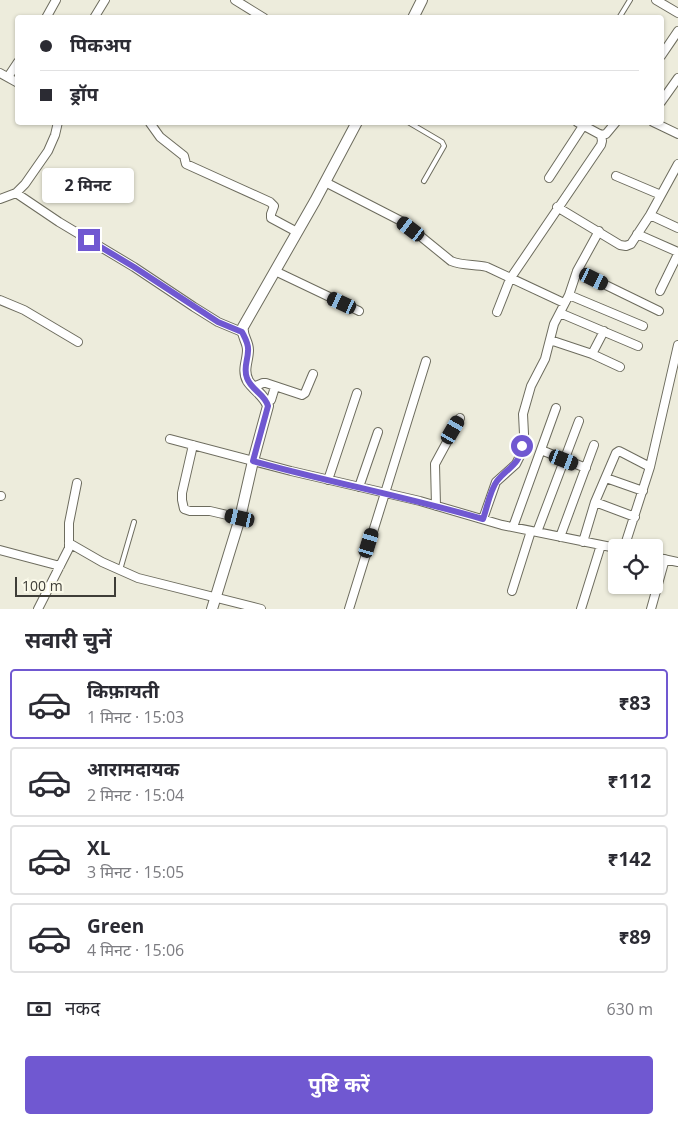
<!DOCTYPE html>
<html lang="hi">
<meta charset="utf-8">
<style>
:root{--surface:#fff;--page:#f7f7f7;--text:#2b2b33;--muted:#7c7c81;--line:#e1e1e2;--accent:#7058d1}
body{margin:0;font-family:"Open Sans","Noto Sans Devanagari",sans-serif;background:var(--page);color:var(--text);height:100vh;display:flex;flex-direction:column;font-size:19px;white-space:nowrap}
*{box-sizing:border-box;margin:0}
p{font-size:16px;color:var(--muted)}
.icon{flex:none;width:28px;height:28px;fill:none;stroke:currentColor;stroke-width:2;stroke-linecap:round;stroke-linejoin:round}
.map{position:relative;height:609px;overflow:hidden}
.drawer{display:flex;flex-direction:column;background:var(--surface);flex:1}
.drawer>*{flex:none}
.guide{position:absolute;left:15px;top:15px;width:649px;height:110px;border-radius:5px;box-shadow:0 1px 4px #0004;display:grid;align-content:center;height:110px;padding:0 25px;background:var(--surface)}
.controls{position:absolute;left:608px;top:539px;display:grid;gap:10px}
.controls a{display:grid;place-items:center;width:55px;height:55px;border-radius:5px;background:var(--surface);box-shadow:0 1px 4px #0004;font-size:25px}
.scale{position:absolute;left:15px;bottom:12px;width:101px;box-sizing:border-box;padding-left:5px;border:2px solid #3e3d37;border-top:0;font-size:14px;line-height:18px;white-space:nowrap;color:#3e3d37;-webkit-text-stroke:4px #faf9e9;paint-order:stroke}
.end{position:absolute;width:22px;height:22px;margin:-11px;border:6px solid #7058d1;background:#fff;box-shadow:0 0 0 2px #fff}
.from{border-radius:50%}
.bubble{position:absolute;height:35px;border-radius:5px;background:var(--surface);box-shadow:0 1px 4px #0004;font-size:16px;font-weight:700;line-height:35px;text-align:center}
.car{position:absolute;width:15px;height:30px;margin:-15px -8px;border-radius:6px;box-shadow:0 0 4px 1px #0007;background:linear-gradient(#222 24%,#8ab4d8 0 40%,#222 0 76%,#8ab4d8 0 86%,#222 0)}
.guide b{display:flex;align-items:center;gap:18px;height:48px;font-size:19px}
.guide b+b{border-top:1px solid var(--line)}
.guide i{width:12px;height:12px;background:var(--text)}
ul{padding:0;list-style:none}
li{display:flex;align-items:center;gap:15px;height:70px;margin:0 10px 8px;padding:0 15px;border:2px solid var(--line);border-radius:5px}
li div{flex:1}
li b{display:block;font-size:19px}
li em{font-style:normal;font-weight:700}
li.active{border-color:var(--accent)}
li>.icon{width:45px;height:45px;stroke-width:1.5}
h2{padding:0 25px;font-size:22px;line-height:60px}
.pay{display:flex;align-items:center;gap:12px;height:55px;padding:0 25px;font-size:19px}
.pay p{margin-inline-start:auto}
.cta{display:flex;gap:10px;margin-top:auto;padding:10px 25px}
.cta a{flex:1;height:58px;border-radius:5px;background:var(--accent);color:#fff;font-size:20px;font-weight:700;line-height:58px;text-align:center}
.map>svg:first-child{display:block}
</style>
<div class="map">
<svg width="678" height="609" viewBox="0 0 678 609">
<rect width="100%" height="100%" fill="#edecdc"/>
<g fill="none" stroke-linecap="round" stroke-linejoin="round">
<defs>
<path id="lane" d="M619 18 630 0
M408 122 442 142 444 146 424 181
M120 570 134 522"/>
<path id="street" d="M235 0 264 18
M656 0 678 13
M46 18 56 0
M94 18 105 0
M661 56 678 31
M0 73 18 83
M8 77 18 62
M661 102 678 78
M577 122 601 135 606 134 616 122
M653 122 678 134
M150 123 160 137 184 156 186 164 270 202 274 206 271 214V218L297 232
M616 176 661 195
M549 178 583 126
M325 182 403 222 451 261C463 266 475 264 487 267L564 303
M16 193 59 222 134 267 194 307 218 322 242 332
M0 199 16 193 25 184 48 151 55 135 58 122
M557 207 620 245 626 246 631 244 650 215 678 164
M650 215 678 228
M637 234 678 252
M275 271 359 311
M577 271 659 311
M660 291 678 254
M569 295 643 326
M0 300 24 310 78 342
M497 312 510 279 601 145 602 141 601 135
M560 313 638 346
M550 340 592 354 620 367
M592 354 604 331
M253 387 263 383H266L302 395 305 393 313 374
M267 401 271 400 275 387
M170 439 291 471 420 501 502 525 616 548
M193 445 182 493V500L184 509 190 511H210L240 518
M541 450 586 468
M606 478 643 491
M328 480 357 393
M359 487 378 432
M0 496H1
M595 502 635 517
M436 506 435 464 460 418
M483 519 496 482 516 464 520 456 524 434 523 414 531 386 545 359 554 324 569 295 577 271 599 231
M513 527 556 408
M537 532 579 421
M560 537 594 445
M583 542 595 502 616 453 619 451 623 453 650 467
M69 543 102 562 138 578 261 609
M624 548 650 467 678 345
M0 550 60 566
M654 557 678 562
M512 591 531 531
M38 609 69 548V523L77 483
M349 609 426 361
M581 609 601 545
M651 609 665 559"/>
<path id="secondary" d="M413 18 422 0
M212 609 240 518 253 461 268 406C265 396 254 390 248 381 242 370 248 361 248 350 248 341 241 335 243 327L315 201 357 122"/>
</defs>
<!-- lane casing -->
<use href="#lane" stroke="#6d6c5e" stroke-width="6"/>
<!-- street casing -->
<use href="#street" stroke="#6d6c5e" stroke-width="10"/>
<!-- secondary casing -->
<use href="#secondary" stroke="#6d6c5e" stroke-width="12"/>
<!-- lane -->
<use href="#lane" stroke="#fff" stroke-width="4"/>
<!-- street -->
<use href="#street" stroke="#fff" stroke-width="8"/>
<!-- secondary -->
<use href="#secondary" stroke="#fff" stroke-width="10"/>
</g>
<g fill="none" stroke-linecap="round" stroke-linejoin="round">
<!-- route -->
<path stroke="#7058d1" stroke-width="6" d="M89 240 134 267 218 322 242 332C245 338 249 344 248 351 248 360 243 368 247 378 251 390 265 394 268 406L253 461C329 482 407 497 483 519 487 508 490 490 497 481 509 466 519 466 522 446"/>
</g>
</svg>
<div class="controls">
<a><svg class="icon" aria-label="locate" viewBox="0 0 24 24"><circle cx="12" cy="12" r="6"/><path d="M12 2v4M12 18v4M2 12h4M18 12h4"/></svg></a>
</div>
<div class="scale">100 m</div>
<i class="end from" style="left:522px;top:446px"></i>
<i class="end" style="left:89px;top:240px"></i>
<div class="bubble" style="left:42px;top:168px;width:92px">2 मिनट</div>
<i class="car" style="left:411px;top:229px;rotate:307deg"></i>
<i class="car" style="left:594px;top:279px;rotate:116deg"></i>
<i class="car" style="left:342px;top:303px;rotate:295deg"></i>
<i class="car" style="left:453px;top:430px;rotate:30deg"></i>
<i class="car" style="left:564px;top:460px;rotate:111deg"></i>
<i class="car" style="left:240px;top:518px;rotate:283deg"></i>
<i class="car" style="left:369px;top:543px;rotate:17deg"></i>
<div class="guide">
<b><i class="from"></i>पिकअप</b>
<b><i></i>ड्रॉप</b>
</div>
</div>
<section class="drawer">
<h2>सवारी चुनें</h2>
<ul>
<li class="active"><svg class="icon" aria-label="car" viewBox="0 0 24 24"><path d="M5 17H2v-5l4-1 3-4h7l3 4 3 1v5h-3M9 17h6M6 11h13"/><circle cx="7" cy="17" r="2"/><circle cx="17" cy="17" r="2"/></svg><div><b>किफ़ायती</b><p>1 मिनट · 15:03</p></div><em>₹83</em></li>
<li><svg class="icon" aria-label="car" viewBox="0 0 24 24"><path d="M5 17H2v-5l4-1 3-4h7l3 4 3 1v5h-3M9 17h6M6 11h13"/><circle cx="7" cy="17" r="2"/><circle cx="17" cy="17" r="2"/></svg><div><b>आरामदायक</b><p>2 मिनट · 15:04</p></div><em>₹112</em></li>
<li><svg class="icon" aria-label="car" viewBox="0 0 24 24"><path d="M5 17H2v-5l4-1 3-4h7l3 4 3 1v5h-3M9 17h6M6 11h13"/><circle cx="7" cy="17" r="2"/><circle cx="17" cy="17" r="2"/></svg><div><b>XL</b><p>3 मिनट · 15:05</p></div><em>₹142</em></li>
<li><svg class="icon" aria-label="car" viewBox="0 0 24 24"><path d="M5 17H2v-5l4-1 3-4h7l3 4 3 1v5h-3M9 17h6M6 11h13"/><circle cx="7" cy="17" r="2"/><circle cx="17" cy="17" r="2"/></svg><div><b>Green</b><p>4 मिनट · 15:06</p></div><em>₹89</em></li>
</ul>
<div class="pay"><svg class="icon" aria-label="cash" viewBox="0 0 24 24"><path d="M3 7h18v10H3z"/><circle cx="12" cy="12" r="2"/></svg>नकद<p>630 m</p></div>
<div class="cta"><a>पुष्टि करें</a></div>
</section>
